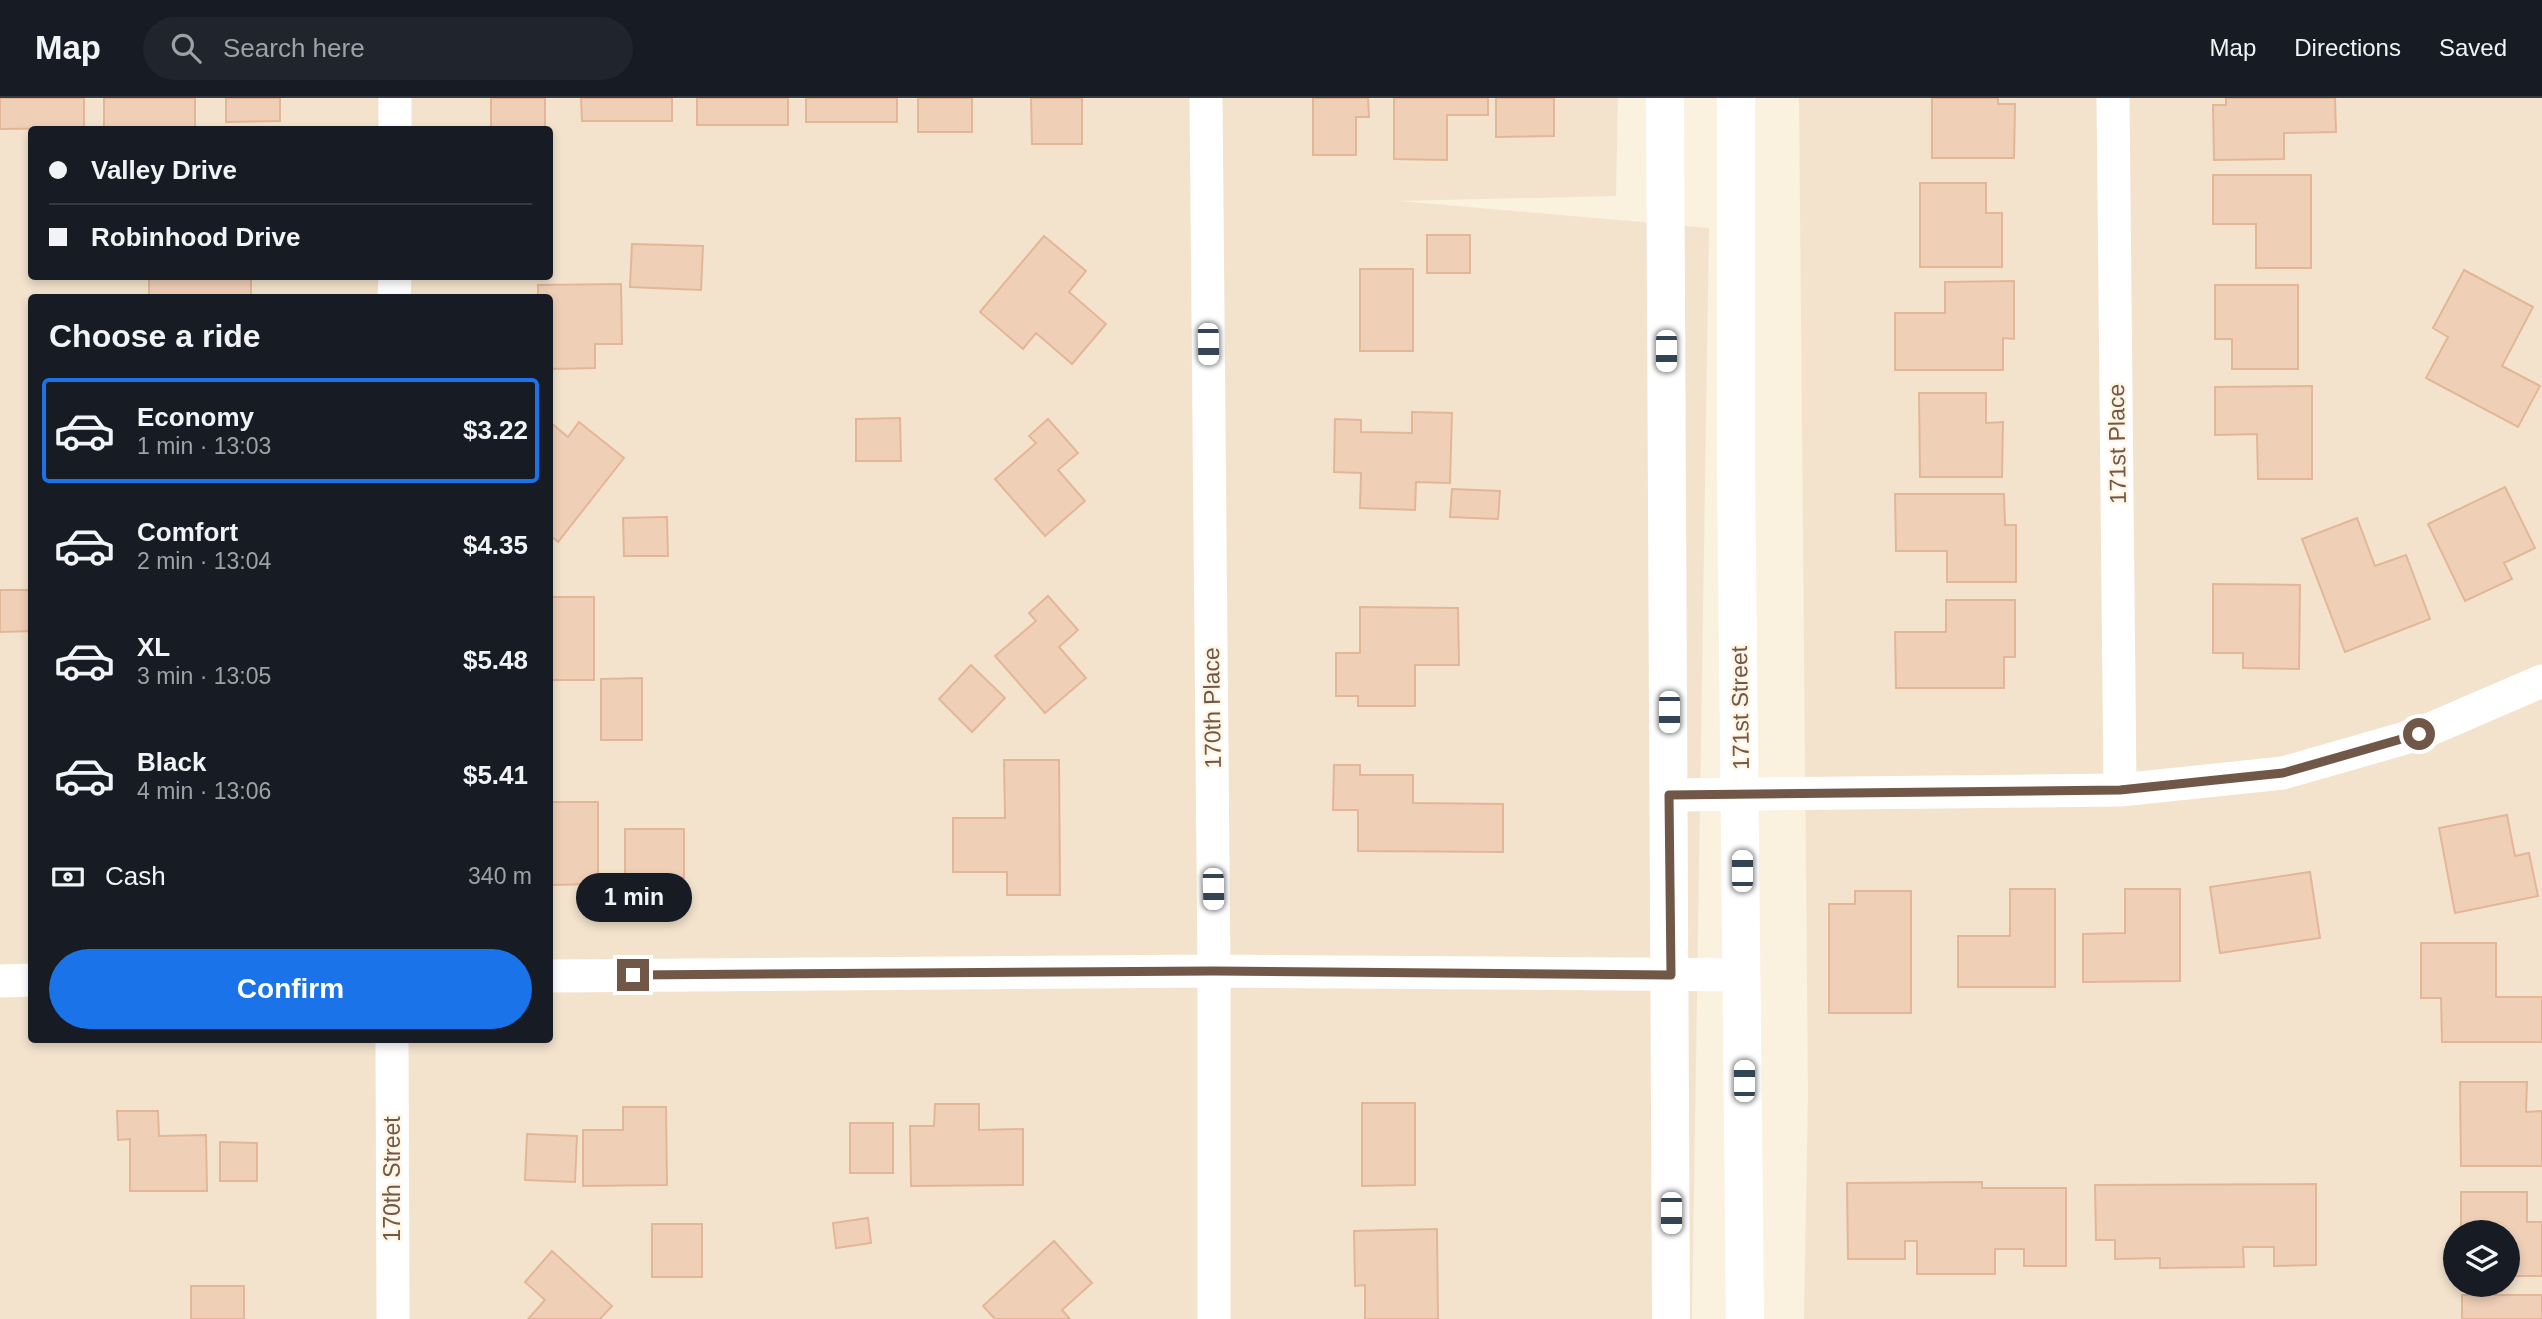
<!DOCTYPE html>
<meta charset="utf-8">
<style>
:root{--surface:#171b24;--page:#20242c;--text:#f1f3f6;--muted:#9ea1a6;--line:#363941;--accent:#1a73e8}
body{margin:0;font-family:Arial,sans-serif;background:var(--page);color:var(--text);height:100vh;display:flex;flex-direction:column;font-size:26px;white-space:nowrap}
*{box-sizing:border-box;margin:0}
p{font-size:23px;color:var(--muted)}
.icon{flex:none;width:38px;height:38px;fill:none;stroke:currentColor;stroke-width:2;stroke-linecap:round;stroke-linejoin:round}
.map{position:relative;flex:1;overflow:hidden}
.drawer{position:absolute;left:28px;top:196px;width:525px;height:749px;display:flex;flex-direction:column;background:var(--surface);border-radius:7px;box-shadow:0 4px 10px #0003}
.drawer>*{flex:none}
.guide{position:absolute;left:28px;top:28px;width:525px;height:154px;border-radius:7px;box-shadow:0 4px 10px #0003;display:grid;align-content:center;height:154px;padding:0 21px;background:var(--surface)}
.tools{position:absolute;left:2443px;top:1122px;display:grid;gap:14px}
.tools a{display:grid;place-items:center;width:77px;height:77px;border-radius:50%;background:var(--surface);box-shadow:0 4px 10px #0003;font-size:35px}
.end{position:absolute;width:32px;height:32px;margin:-16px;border:9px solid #715747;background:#fff;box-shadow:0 0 0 4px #fff}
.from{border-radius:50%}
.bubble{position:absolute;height:49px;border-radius:24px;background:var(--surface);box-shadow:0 4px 10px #0003;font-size:23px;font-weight:800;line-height:49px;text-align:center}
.car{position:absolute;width:21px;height:42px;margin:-21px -10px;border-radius:9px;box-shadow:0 0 5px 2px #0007;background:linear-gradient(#fff 24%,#345 0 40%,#fff 0 76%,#345 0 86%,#fff 0)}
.guide b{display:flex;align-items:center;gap:24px;height:66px;font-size:26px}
.guide b+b{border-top:2px solid var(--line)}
.guide i{width:18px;height:18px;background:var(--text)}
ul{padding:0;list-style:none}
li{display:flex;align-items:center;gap:21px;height:105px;margin:0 14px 10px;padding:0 7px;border:4px solid transparent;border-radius:7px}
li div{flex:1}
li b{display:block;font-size:26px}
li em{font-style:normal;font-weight:800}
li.on{border-color:var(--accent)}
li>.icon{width:63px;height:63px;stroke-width:1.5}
h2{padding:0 21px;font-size:32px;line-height:84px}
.pay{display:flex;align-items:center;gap:18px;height:77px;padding:0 21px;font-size:26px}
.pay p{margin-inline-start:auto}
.button{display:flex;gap:14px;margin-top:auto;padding:14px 21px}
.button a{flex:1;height:80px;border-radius:42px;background:var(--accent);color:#fff;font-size:28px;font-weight:800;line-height:80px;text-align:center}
header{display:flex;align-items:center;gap:42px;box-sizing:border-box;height:98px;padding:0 35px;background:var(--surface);border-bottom:2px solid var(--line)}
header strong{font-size:33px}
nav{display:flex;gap:38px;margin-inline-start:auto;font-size:24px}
.search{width:490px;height:63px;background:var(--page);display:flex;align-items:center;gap:18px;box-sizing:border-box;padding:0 24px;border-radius:38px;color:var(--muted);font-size:26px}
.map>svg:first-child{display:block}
</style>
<header>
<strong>Map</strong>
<div class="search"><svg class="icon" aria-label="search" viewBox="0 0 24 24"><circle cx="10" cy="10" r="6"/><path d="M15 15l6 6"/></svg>Search here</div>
<nav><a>Map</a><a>Directions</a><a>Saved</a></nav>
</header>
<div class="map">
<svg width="2542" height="1221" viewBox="0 0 2542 1221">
<rect width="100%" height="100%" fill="#fbf1df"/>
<!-- residential -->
<path fill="#f3e3cd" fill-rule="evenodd" d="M0 0H1618L1616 98 1400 103 1709 130 1692 1221H0ZM32 32H550V178H32ZM32 200H550V942H32Z
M1799 0H2542V1221H1804L1808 996ZM2455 1134H2508V1186H2455Z"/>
<!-- building -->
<path fill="#f0cfb7" stroke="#e3b697" stroke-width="2" d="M0 0H84V30L0 31Z
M104 0H195V32H104Z
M226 0H280V23L226 24Z
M491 0H545V32H491Z
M581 0H672V23H582Z
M697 0H788V27H697Z
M806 0H897V24H806Z
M918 0H972V34H918Z
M1031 0H1082V46H1032Z
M1313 0H1368L1369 19H1356V57H1313Z
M1394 0H1488V17H1447V62L1394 61Z
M1496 0H1554V38L1496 39Z
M1932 0H1998V6H2015L2014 60H1932Z
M2226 0H2335L2336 34 2284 35V61L2214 62 2213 7H2226Z
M2213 77H2311V170H2256V126H2213Z
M1920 85H1986V115H2002V169H1920Z
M1427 137H1470V175H1427Z
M1044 138 1086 173 1069 194 1106 226 1072 266 1036 235 1023 251 980 214Z
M632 146 703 148 701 192 630 189Z
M1360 171H1413V253H1360Z
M2464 172 2533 209 2502 268 2540 288 2518 329 2426 280 2448 239 2433 230Z
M149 178H251V200H149Z
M2014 183V241L2003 240V272H1895V215H1945V184Z
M621 186 622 246H595V270L550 271V200H538V187Z
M2215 187H2298V271H2232V241H2215Z
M2312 288V381H2258L2257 336 2215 337V289Z
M1919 295H1986V325L2003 324 2002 379H1920Z
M1412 314 1452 315 1450 385 1416 384 1415 412 1360 410 1361 375 1334 374 1335 321 1361 322V334L1412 335Z
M900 320 901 363H856V321Z
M1048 321 1078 355 1058 372 1085 403 1045 438 995 381 1036 345 1029 338Z
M579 324 624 360 558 444 550 437V328L551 325 568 339Z
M2505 389 2535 450 2504 465 2512 481 2465 503 2428 426Z
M1452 391 1500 393 1498 421 1450 419Z
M1895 396H2004L2005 427H2016V484H1947V453H1896Z
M667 419 668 458H624L623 420Z
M2357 420 2375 468 2406 457 2430 521 2345 554 2302 441Z
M2213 486 2300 487 2299 571 2243 570V555H2213Z
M0 492H32V533L0 534Z
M1048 498 1078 532 1059 549 1086 580 1045 615 995 558 1036 523 1029 515Z
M550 499H594V582H550Z
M1946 502H2015V559H2004V590H1896L1895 534H1946Z
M1360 509 1458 510 1459 567H1415V608H1358V598H1336V555H1360Z
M971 567 1005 600 972 634 939 601Z
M642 580V642H601V581Z
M1004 662H1059L1060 797H1007V774H953V720H1005Z
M1334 667H1360V677H1413V705L1503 706V754L1358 753V712H1333Z
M550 704H598V786L550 787Z
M2507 717 2515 758 2529 755 2538 798 2455 815 2439 730Z
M625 731H684V780H625Z
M2310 774 2320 840 2220 855 2210 789Z
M2010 791H2055V889H1958V838H2010Z
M2125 791H2180V883L2083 884V836L2125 835Z
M1855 793H1911V915H1829V806H1855Z
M2421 845H2496V899H2542V944H2442L2441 900H2421Z
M2460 984H2527L2526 1014 2542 1013V1068H2461Z
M1362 1005H1415V1087L1362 1088Z
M935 1006H979V1032L1023 1031V1087L911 1088 910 1028H934Z
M623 1009H666L667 1087 583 1088V1032H623Z
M117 1013H158L159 1038 206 1037 207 1093H130V1041L118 1042Z
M850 1025H893V1075H850Z
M527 1036 577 1038 575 1084 525 1082Z
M220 1044 257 1045V1083H220Z
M1982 1084V1090H2066V1168H2024V1151H1995V1176H1917V1143H1905V1161H1848L1847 1085Z
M2316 1086V1167L2274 1168V1149H2243L2244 1169 2160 1170V1160L2115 1161V1142H2096L2095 1087Z
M2461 1094H2527V1124H2542V1178H2508V1134H2461Z
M868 1120 871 1145 836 1150 833 1125Z
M652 1126H702V1179H652Z
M1437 1131 1438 1221H1365V1187L1355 1188 1354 1133Z
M1054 1143 1092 1185 1062 1212 1070 1221H995L983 1208Z
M552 1153 612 1208 600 1221H528L545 1202 525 1184Z
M191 1188H244V1221H191Z
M2462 1197H2542V1221H2462Z"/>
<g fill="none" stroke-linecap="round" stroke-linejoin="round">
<!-- minor -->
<path stroke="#fff" stroke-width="33" d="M1206 0 1214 873V1221
M2113 0 2120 692
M395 32V0
M394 200 395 178
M1669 697 2120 692 2283 675 2419 636 2542 583
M550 878 1214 873 1743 877
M0 883 32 882
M392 942 393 1221"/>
<!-- tertiary -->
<path stroke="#fff" stroke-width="38" d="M1665 0 1671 1221
M1736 0V362L1745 1221"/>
</g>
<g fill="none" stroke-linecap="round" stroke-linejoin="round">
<!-- route -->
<path stroke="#715747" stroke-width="9" d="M633 877 1214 873 1671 877 1669 697 2120 692 2283 675 2419 636"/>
</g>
<g text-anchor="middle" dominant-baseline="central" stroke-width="5" stroke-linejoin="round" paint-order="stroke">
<!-- street labels -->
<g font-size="23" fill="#715747" stroke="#fff5e4">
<text transform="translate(2117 346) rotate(-91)">171st Place</text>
<text transform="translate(1212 610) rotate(-91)">170th Place</text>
<text transform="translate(1740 610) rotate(-91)">171st Street</text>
<text transform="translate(392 1081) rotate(-90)">170th Street</text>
</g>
</g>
</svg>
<div class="tools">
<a><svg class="icon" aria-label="layers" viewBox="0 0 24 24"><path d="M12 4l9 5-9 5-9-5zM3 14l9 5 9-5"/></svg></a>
</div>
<i class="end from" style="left:2419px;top:636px"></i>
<i class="end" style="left:633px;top:877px"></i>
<div class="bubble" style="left:576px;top:775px;width:116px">1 min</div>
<i class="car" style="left:1208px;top:246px;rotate:179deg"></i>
<i class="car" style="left:1666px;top:253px;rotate:180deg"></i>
<i class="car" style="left:1669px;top:614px;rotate:180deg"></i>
<i class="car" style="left:1742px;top:773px;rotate:0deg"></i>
<i class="car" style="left:1213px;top:791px;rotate:179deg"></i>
<i class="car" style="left:1744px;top:983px;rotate:0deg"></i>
<i class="car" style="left:1671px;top:1115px;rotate:180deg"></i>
<div class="guide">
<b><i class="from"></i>Valley Drive</b>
<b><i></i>Robinhood Drive</b>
</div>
<section class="drawer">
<h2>Choose a ride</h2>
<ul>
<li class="on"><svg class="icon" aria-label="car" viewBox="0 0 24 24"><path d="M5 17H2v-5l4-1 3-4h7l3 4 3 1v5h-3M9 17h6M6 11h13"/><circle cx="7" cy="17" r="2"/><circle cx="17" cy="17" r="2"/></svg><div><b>Economy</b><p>1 min · 13:03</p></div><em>$3.22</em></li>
<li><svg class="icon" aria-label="car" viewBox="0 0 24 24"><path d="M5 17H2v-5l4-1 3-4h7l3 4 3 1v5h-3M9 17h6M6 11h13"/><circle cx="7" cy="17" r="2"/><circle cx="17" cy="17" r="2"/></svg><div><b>Comfort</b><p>2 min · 13:04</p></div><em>$4.35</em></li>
<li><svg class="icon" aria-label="car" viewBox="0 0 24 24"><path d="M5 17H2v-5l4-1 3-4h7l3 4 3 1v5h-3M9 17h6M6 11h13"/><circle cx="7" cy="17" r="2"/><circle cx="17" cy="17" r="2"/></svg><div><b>XL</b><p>3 min · 13:05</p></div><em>$5.48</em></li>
<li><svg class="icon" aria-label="car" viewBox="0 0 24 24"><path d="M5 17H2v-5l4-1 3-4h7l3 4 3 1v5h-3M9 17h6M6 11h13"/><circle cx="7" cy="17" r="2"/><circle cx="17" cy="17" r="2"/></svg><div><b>Black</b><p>4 min · 13:06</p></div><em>$5.41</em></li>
</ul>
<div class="pay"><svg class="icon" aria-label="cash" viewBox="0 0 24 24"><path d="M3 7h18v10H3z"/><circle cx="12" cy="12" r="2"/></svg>Cash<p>340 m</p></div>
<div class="button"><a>Confirm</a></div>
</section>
</div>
